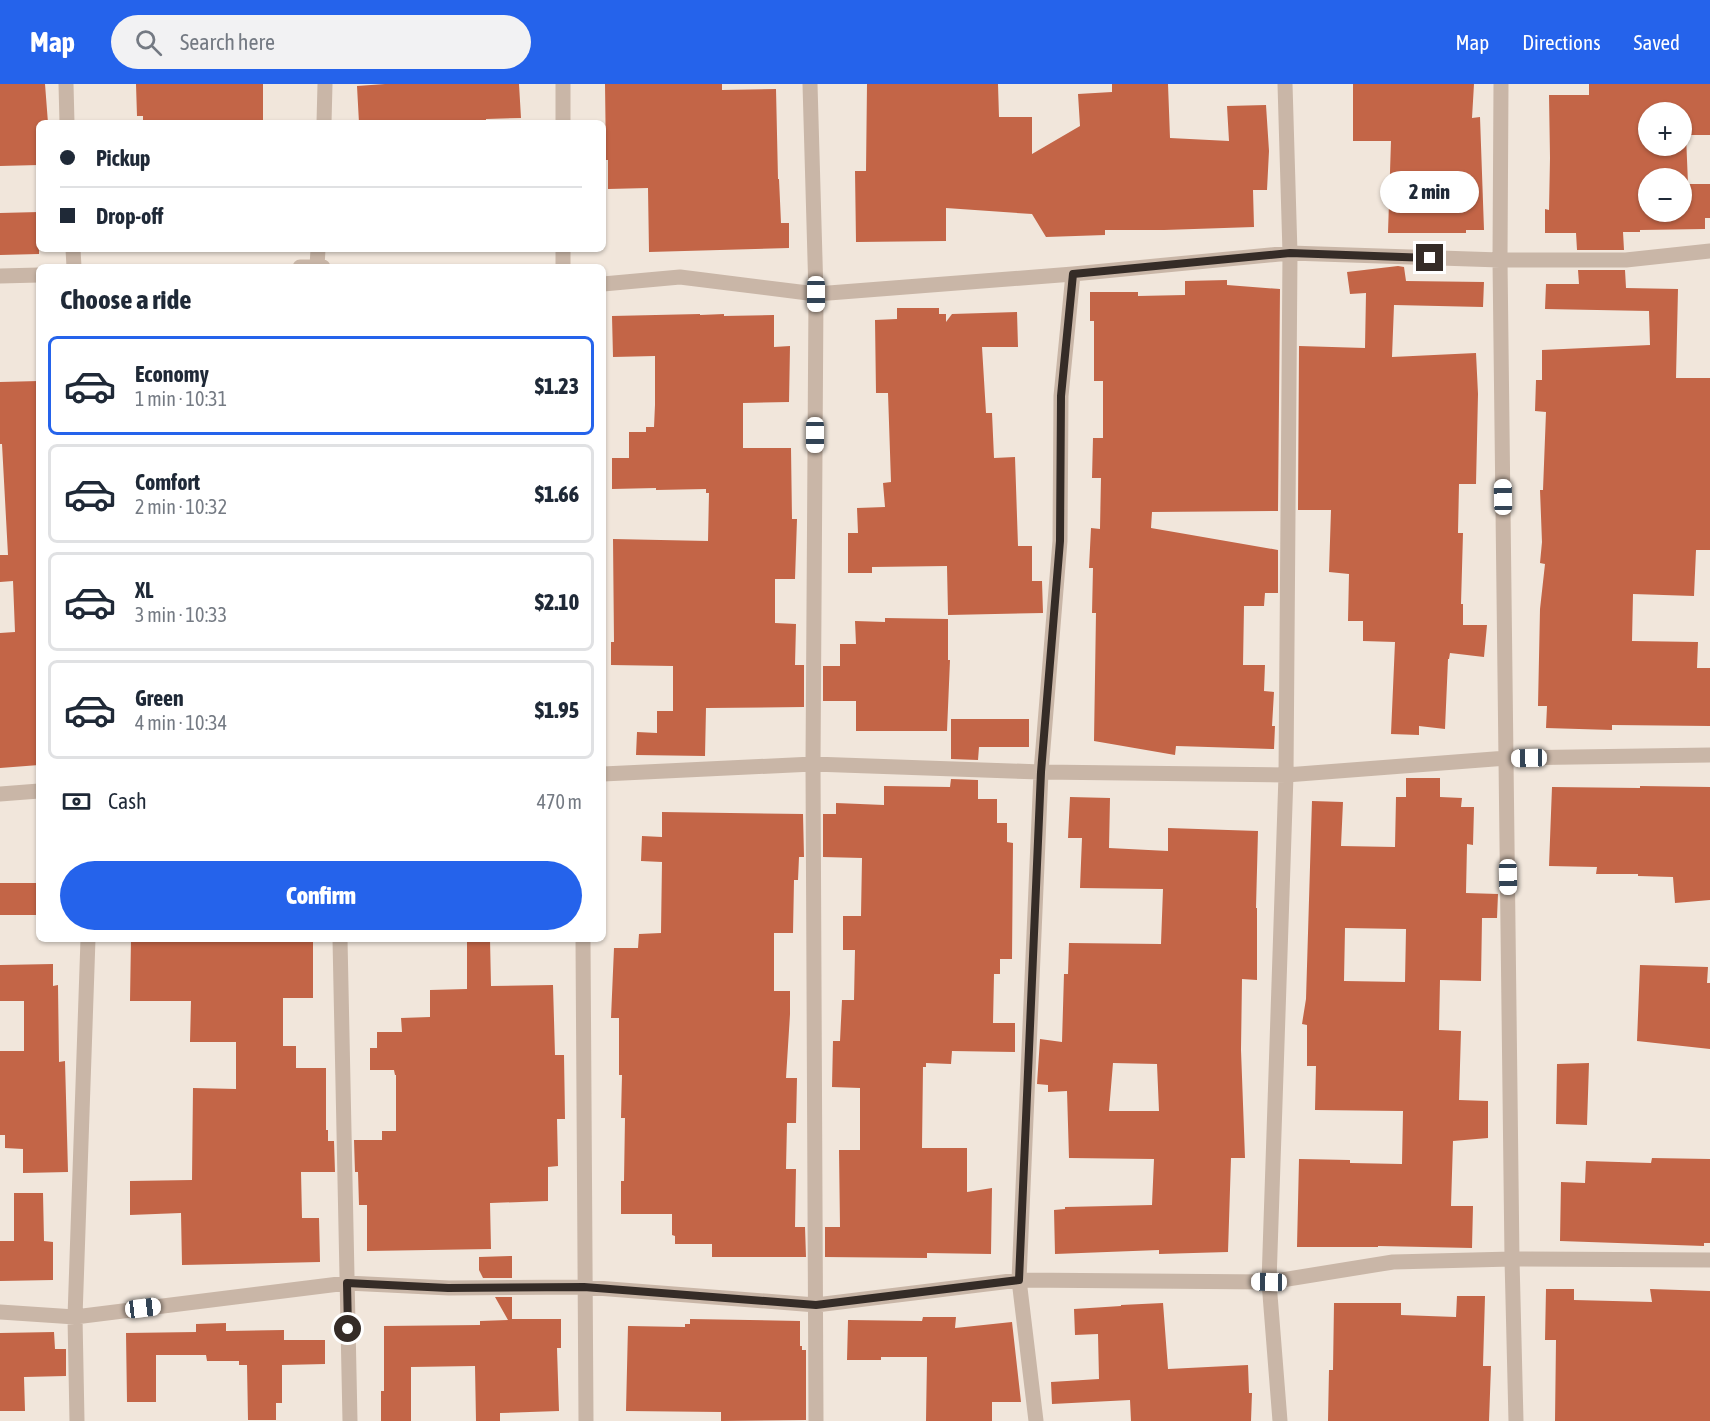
<!DOCTYPE html>
<meta charset="utf-8">
<style>
:root{--surface:#fff;--page:#f2f2f3;--text:#1f2937;--muted:#747a83;--line:#e0e1e3;--accent:#2563eb}
body{margin:0;font-family:"Asap Condensed",sans-serif;background:var(--page);color:var(--text);height:100vh;display:flex;flex-direction:column;font-size:22px;white-space:nowrap}
*{box-sizing:border-box;margin:0}
p{font-size:20px;color:var(--muted)}
.icon{flex:none;width:33px;height:33px;fill:none;stroke:currentColor;stroke-width:2;stroke-linecap:round;stroke-linejoin:round}
.map{position:relative;flex:1;overflow:hidden}
.details{position:absolute;left:36px;top:180px;width:570px;height:678px;display:flex;flex-direction:column;background:var(--surface);border-radius:9px;box-shadow:0 2px 4px #0004}
.details>*{flex:none}
.banner{position:absolute;left:36px;top:36px;width:570px;height:132px;border-radius:9px;box-shadow:0 2px 4px #0004;display:grid;align-content:center;height:132px;padding:0 24px;background:var(--surface)}
.fabs{position:absolute;left:1638px;top:18px;display:grid;gap:12px}
.fabs a{display:grid;place-items:center;width:54px;height:54px;border-radius:50%;background:var(--surface);box-shadow:0 2px 4px #0004;font-size:30px}
.end{position:absolute;width:27px;height:27px;margin:-14px;border:8px solid #352c27;background:#fff;box-shadow:0 0 0 3px #fff}
.from{border-radius:50%}
.bubble{position:absolute;height:42px;border-radius:21px;background:var(--surface);box-shadow:0 2px 4px #0004;font-size:20px;font-weight:800;line-height:42px;text-align:center}
.car{position:absolute;width:18px;height:36px;margin:-18px -9px;border-radius:8px;box-shadow:0 0 4px 2px #0007;background:linear-gradient(#fff 24%,#345 0 40%,#fff 0 76%,#345 0 86%,#fff 0)}
.banner b{display:flex;align-items:center;gap:21px;height:57px;font-size:22px}
.banner b+b{border-top:2px solid var(--line)}
.banner i{width:15px;height:15px;background:var(--text)}
ul{padding:0;list-style:none}
li{display:flex;align-items:center;gap:18px;height:99px;margin:0 12px 9px;padding:0 12px;border:3px solid var(--line);border-radius:9px}
li div{flex:1}
li b{display:block;font-size:22px}
li em{font-style:normal;font-weight:800}
li.selected{border-color:var(--accent)}
li>.icon{width:54px;height:54px;stroke-width:1.5}
h2{padding:0 24px;font-size:27px;line-height:72px}
.pay{display:flex;align-items:center;gap:15px;height:66px;padding:0 24px;font-size:22px}
.pay p{margin-inline-start:auto}
.button{display:flex;gap:12px;margin-top:auto;padding:12px 24px}
.button a{flex:1;height:69px;border-radius:36px;background:var(--accent);color:#fff;font-size:24px;font-weight:800;line-height:69px;text-align:center}
header{display:flex;align-items:center;gap:36px;box-sizing:border-box;height:84px;padding:0 30px;background:var(--accent);color:#fff}
header strong{font-size:28px}
nav{display:flex;gap:33px;margin-inline-start:auto;font-size:21px}
.search{width:420px;height:54px;background:var(--page);display:flex;align-items:center;gap:15px;box-sizing:border-box;padding:0 21px;border-radius:33px;color:var(--muted);font-size:22px}
.map>svg:first-child{display:block}
</style>
<header>
<strong>Map</strong>
<div class="search"><svg class="icon" aria-label="search" viewBox="0 0 24 24"><circle cx="10" cy="10" r="6"/><path d="M15 15l6 6"/></svg>Search here</div>
<nav><a>Map</a><a>Directions</a><a>Saved</a></nav>
</header>
<div class="map">
<svg width="1710" height="1337" viewBox="0 0 1710 1337">
<rect width="100%" height="100%" fill="#f1e6db"/>
<!-- building -->
<path fill="#c36547" fill-rule="evenodd" d="M0 0H45L48 39H39V81L0 82Z
M136 0H263V38L143 39V32H137Z
M385 0H519L521 34 486 35V39H359L357 2Z
M605 0H722V6L776 5 778 95H779L781 139H789V164L649 168 648 104 608 105V76H606Z
M867 0H998L999 33H1032V70L1080 42 1078 10 1112 8V0H1168L1170 54 1229 57 1227 22 1266 21 1269 67 1267 106H1253L1254 143 1164 146H1105V151L1046 153 1032 130 946 124V157L856 158 855 87H866Z
M1353 0H1474L1472 34 1480 33 1484 146H1466V149H1388L1391 57H1353Z
M1589 0H1710V51H1686L1688 100H1710V134H1705V145L1640 146V148H1623L1624 166H1577L1576 149H1545V125L1549 126 1550 74 1549 11H1589ZM1648 28H1682V62H1648ZM1648 94H1682V128H1648Z
M39 128V170L0 171V129Z
M1398 182 1404 183 1406 197 1484 198 1483 223 1394 221 1392 273 1476 269 1478 310 1476 400H1459L1458 449H1463L1461 520H1463V541H1487L1484 573 1450 569 1449 575H1448L1445 645 1419 642V651L1391 650 1395 558 1363 557V537H1348L1349 490 1329 488 1331 426H1298L1299 262 1365 264 1366 209 1350 210 1347 188Z
M1578 186H1625L1626 204 1678 205 1676 294H1710V466H1696L1694 512 1633 510 1632 557 1698 558 1697 584H1710V642L1612 641V646L1546 644 1547 622H1538L1540 525 1545 480 1540 479 1542 458 1540 406H1543L1546 328 1535 327 1536 296H1542V266L1650 261 1649 227 1545 225 1546 200H1579Z
M1227 196V201L1280 205 1278 427 1152 428 1151 444 1278 466V509H1265L1264 522H1244L1243 581H1265L1264 607 1274 608 1272 642H1275L1274 665 1176 662 1175 671 1094 657 1096 529H1092L1093 484H1089L1091 444 1100 445 1101 394H1092L1093 354H1103V297H1094V237H1090V208H1138V212L1185 211V197Z
M897 224H939V230H946V238L952 230 1017 228 1018 263H982L986 329H992L994 374 1015 373 1018 462H1032V497H1042L1043 529 948 531 947 482 872 483V489H848V449H858L857 424 885 423 883 399 891 398 888 309H876L875 236 897 235Z
M700 230V231L724 230V232L774 231V263L790 262 789 318 743 319V364H791L792 435H797L795 495H775V539L796 540 795 581H804V623L706 624 705 672 636 671 637 648 657 649V627H673V582L611 581V558H614L613 455 708 457 709 409H706V405L656 406V404L612 405V374H629V348H646V343H654L655 321V272L613 273 612 232Z
M39 297V681L0 684V549L15 548 13 497 0 498V471H8L2 360H0V298Z
M885 534 948 535V576H950L947 647H856V617H823V582H840V560H856L855 537 885 538Z
M951 635H1029V663H979L978 676 951 675Z
M1406 694H1440V713L1462 714 1461 723H1474L1473 761 1467 760 1466 809 1498 810 1497 834H1482L1481 897 1440 896 1439 946 1461 947 1459 1016 1488 1017V1054L1453 1057 1451 1122H1473L1472 1164 1378 1162V1163H1297L1299 1075 1350 1076V1079L1402 1080 1403 1027 1315 1026 1316 982H1307V941L1302 940 1306 915 1312 717 1343 718 1341 762 1395 763 1396 713H1406ZM1345 844 1406 845 1405 898 1344 897Z
M951 695 978 696V715H997V739H1007V758L1013 759 1012 875H1000V890H994L993 939H1015V968L952 967 951 980 926 979V983H923L922 1064H967V1108L992 1104 991 1170 927 1169V1174L825 1173V1143H840L839 1066H860V1004L832 1003 833 957H840L842 916H854L855 866H843V832H861L862 774 823 773V730H836V719L884 721V702L950 703Z
M1640 702 1710 703V816L1675 819 1673 793 1638 792V790H1596L1597 783 1549 782 1552 703 1640 704Z
M1070 713 1110 714 1109 764 1168 767V744L1258 747 1256 824H1257V896L1242 895 1241 966 1245 1074H1231L1228 1168 1159 1170V1166L1055 1170 1054 1126 1065 1125V1123L1152 1121 1154 1075 1069 1074 1067 1007 1048 1008V1001L1037 1000 1040 955 1062 958 1064 890H1068L1069 859 1161 860 1163 805 1080 804 1082 754H1068ZM1113 979 1157 980 1159 1027H1109Z
M662 728 803 730 804 773H799L798 796H794L793 849H774V907H790V930L786 994H797L796 1039H787L786 1085H796L795 1143H805L806 1173H712V1160H675V1152L672 1151V1130H621V1097H624L625 1034H621L622 991H619V934H611L614 864H638L639 850 661 849 662 778 641 777 642 752 662 753Z
M0 799H39V831H0Z
M131 855H313V914H283V962H296V984H326V1046H328V1057H334L335 1088H301L302 1134H319L320 1178 182 1181 181 1129 130 1131V1097L192 1096 193 1004 236 1005V958H190L191 917H130Z
M467 855H490L491 902 553 901 555 971H564L565 1035H557L558 1082 548 1083V1117L490 1119 491 1165 367 1167V1121H359L358 1088H355L354 1056H382V1047H396V991H395L394 986H370V964H377V948H402L401 934 430 933V906L467 905Z
M53 880V902L58 901 59 978 65 977 68 1088 23 1089V1065L5 1064V1051H0V967H24V917H0V881Z
M1640 881 1708 883 1707 899H1710V965L1637 957Z
M1589 979 1587 1041 1556 1040 1557 980Z
M1652 1074 1710 1075V1159H1704V1162L1560 1157 1561 1098 1585 1099 1586 1077 1651 1079Z
M14 1109H43L44 1157 53 1158V1196L0 1197V1157H14Z
M512 1172V1194H483L479 1186V1173Z
M1546 1205H1574V1216L1652 1218 1650 1205 1710 1207V1337H1555L1556 1256H1545Z
M1457 1212H1485L1483 1282H1491L1489 1337H1328L1329 1286H1333L1334 1219H1401V1231L1456 1233Z
M495 1213H512V1235H561V1264H557L559 1327 500 1329V1337H476L475 1282 411 1283V1337H381V1307H384V1242L480 1241V1237L508 1236Z
M1163 1219 1168 1285 1248 1281 1249 1309H1252L1251 1337H1131L1130 1316 1052 1320 1051 1298 1099 1295 1098 1250 1075 1251 1074 1225 1121 1222V1221Z
M923 1233H956L955 1244 1012 1238 1021 1318H992V1337H926L927 1273H881V1276H847L848 1236 922 1237Z
M690 1235 800 1237V1262H802V1266H806V1336L721 1337V1328L626 1327 628 1242 685 1243V1240H690Z
M226 1239V1247L284 1246V1256H325V1280L282 1281V1319H276V1336H248L247 1281H239V1277H207L206 1271H156V1318H127L126 1249 196 1248V1240Z
M54 1248 55 1265H66V1292L24 1293 25 1327H0V1249Z"/>
<g fill="none" stroke-linecap="round" stroke-linejoin="round">
<!-- minor -->
<path stroke="#c9b6a7" stroke-width="15" d="M66 0 67 39
M810 0 816 210 813 680 816 1337
M1501 0 1500 176 1512 1175 1516 1337
M324 39 325 0
M563 39V0
M73 165 74 183
M300 183H323
M317 183 318 165
M563 183V165
M0 192 39 191
M603 200 680 193 816 210 1073 190 1290 169 1500 176H1626L1710 167
M603 690 813 680 1041 688 1286 691 1507 674 1710 671
M0 710 39 707
M340 855 350 1337
M583 855 586 1337
M0 1228 75 1233 347 1199 449 1204 584 1203 816 1221 1019 1196 1269 1198 1393 1178 1512 1175 1710 1176
M77 1337 75 1233 88 855
M1036 1337 1019 1196 1041 688 1060 457 1061 312 1073 190
M1280 1337 1269 1198 1286 691 1290 169 1285 0"/>
</g>
<g fill="none" stroke-linecap="round" stroke-linejoin="round">
<!-- route -->
<path stroke="#352c27" stroke-width="8" d="M348 1245 347 1199 448 1204 584 1203 816 1221 1019 1196 1041 688 1060 457 1061 312 1073 190 1290 169 1430 174"/>
</g>
</svg>
<div class="fabs">
<a>+</a>
<a>−</a>
</div>
<i class="end from" style="left:348px;top:1245px"></i>
<i class="end" style="left:1430px;top:174px"></i>
<div class="bubble" style="left:1380px;top:87px;width:99px">2 min</div>
<i class="car" style="left:816px;top:210px;rotate:180deg"></i>
<i class="car" style="left:815px;top:351px;rotate:180deg"></i>
<i class="car" style="left:1503px;top:413px;rotate:359deg"></i>
<i class="car" style="left:1529px;top:674px;rotate:269deg"></i>
<i class="car" style="left:1508px;top:793px;rotate:179deg"></i>
<i class="car" style="left:1269px;top:1198px;rotate:271deg"></i>
<i class="car" style="left:143px;top:1224px;rotate:83deg"></i>
<div class="banner">
<b><i class="from"></i>Pickup</b>
<b><i></i>Drop-off</b>
</div>
<section class="details">
<h2>Choose a ride</h2>
<ul>
<li class="selected"><svg class="icon" aria-label="car" viewBox="0 0 24 24"><path d="M5 17H2v-5l4-1 3-4h7l3 4 3 1v5h-3M9 17h6M6 11h13"/><circle cx="7" cy="17" r="2"/><circle cx="17" cy="17" r="2"/></svg><div><b>Economy</b><p>1 min · 10:31</p></div><em>$1.23</em></li>
<li><svg class="icon" aria-label="car" viewBox="0 0 24 24"><path d="M5 17H2v-5l4-1 3-4h7l3 4 3 1v5h-3M9 17h6M6 11h13"/><circle cx="7" cy="17" r="2"/><circle cx="17" cy="17" r="2"/></svg><div><b>Comfort</b><p>2 min · 10:32</p></div><em>$1.66</em></li>
<li><svg class="icon" aria-label="car" viewBox="0 0 24 24"><path d="M5 17H2v-5l4-1 3-4h7l3 4 3 1v5h-3M9 17h6M6 11h13"/><circle cx="7" cy="17" r="2"/><circle cx="17" cy="17" r="2"/></svg><div><b>XL</b><p>3 min · 10:33</p></div><em>$2.10</em></li>
<li><svg class="icon" aria-label="car" viewBox="0 0 24 24"><path d="M5 17H2v-5l4-1 3-4h7l3 4 3 1v5h-3M9 17h6M6 11h13"/><circle cx="7" cy="17" r="2"/><circle cx="17" cy="17" r="2"/></svg><div><b>Green</b><p>4 min · 10:34</p></div><em>$1.95</em></li>
</ul>
<div class="pay"><svg class="icon" aria-label="cash" viewBox="0 0 24 24"><path d="M3 7h18v10H3z"/><circle cx="12" cy="12" r="2"/></svg>Cash<p>470 m</p></div>
<div class="button"><a>Confirm</a></div>
</section>
</div>
